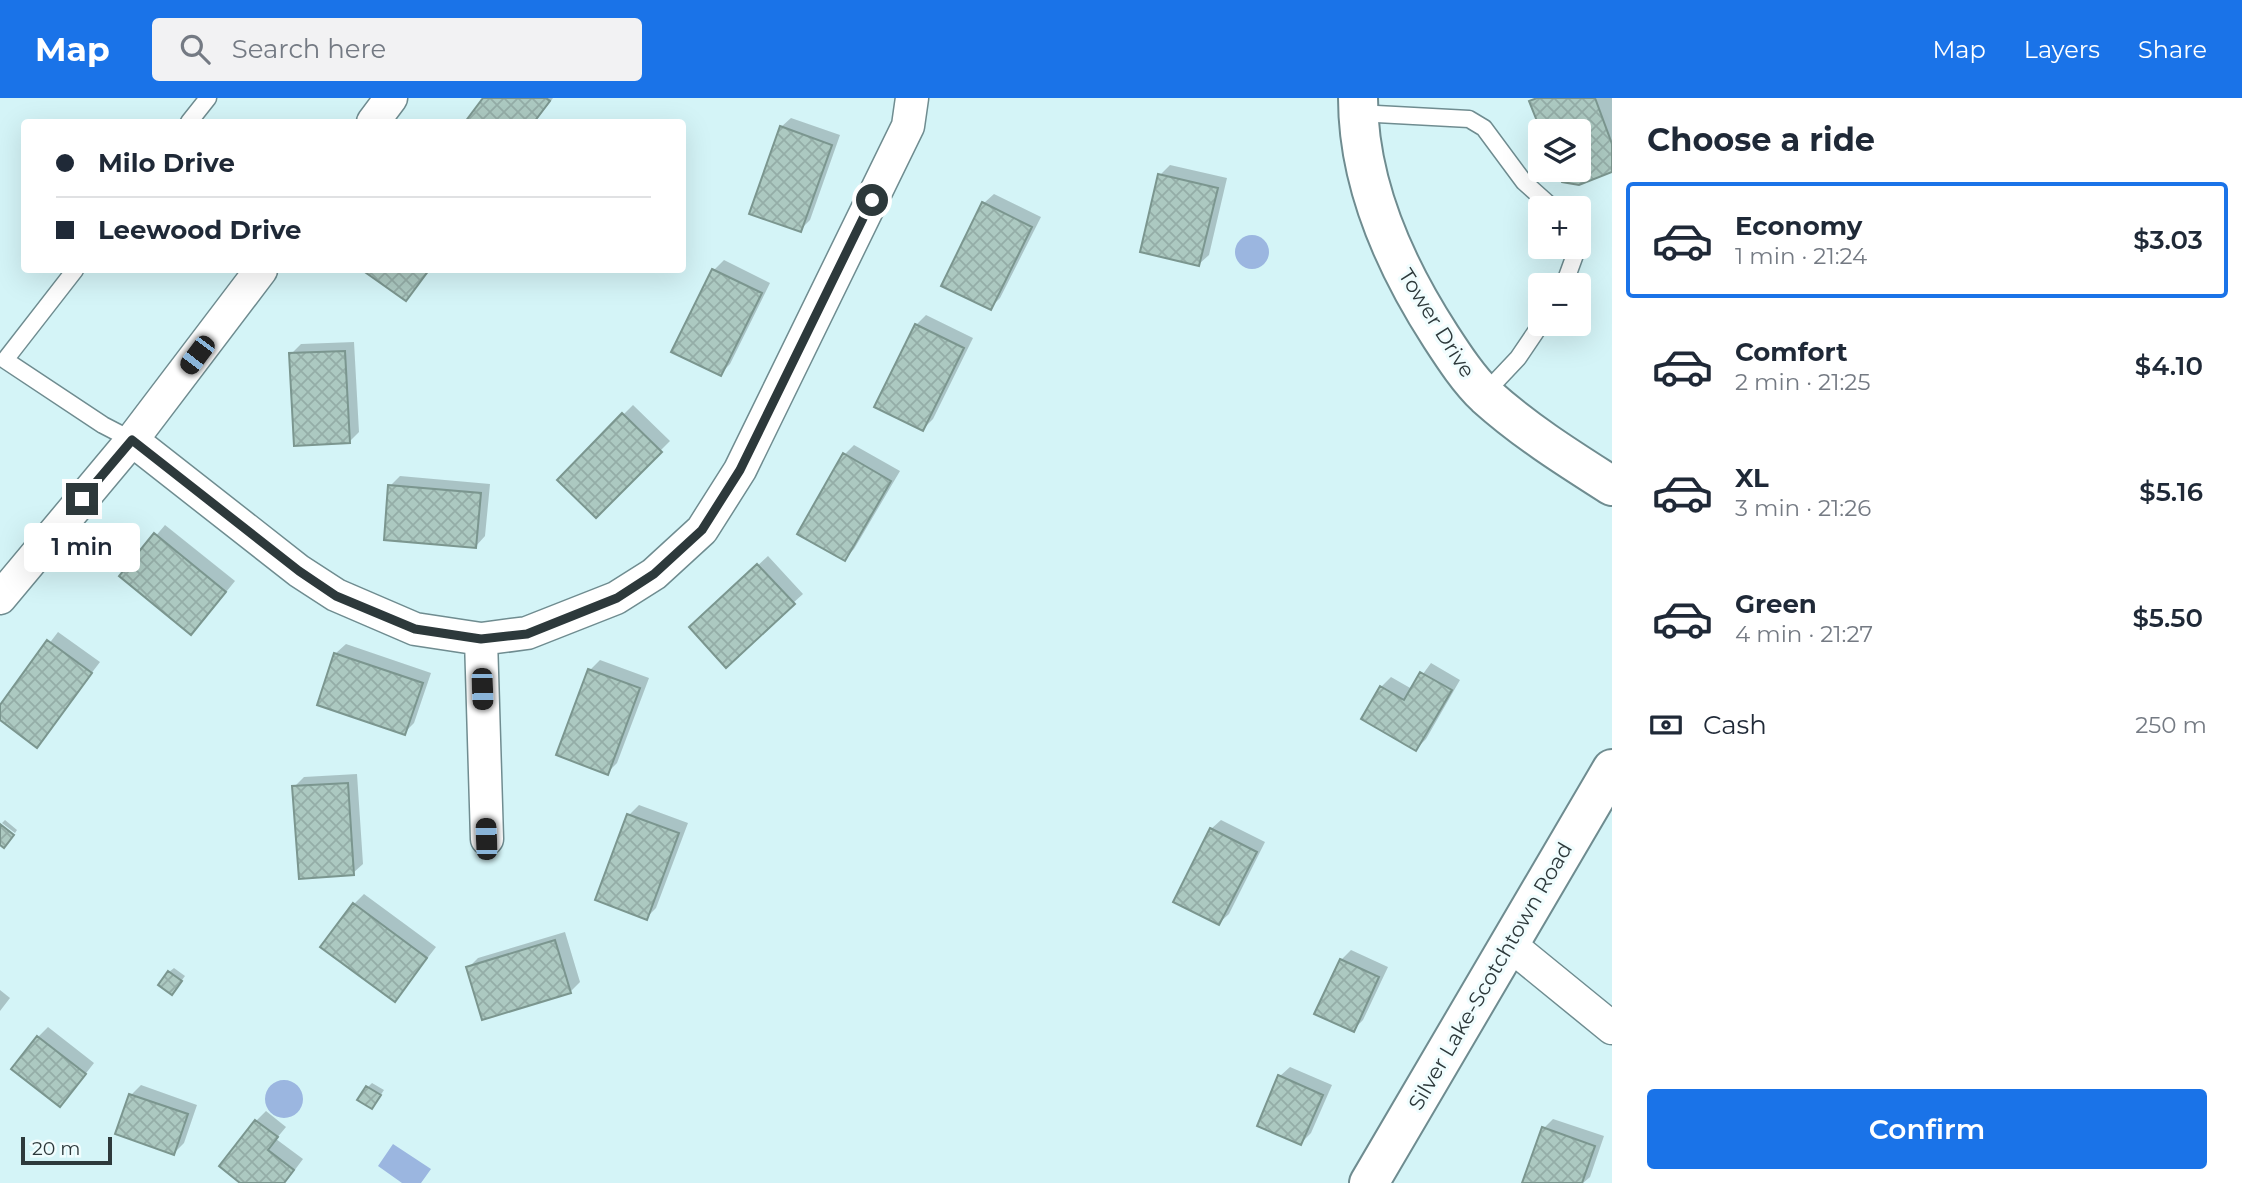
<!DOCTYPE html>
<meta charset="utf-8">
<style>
:root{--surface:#fff;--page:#f2f2f3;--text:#1f2937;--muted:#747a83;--line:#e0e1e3;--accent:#1a73e8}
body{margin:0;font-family:Montserrat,sans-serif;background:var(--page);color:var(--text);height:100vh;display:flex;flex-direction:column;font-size:26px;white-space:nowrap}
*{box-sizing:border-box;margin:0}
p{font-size:23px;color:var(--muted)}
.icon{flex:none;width:38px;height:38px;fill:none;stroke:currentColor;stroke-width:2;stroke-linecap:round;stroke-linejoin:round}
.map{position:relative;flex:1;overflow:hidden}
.details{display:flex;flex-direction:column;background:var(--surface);width:630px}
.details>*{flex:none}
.banner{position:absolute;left:21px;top:21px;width:665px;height:154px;border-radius:7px;box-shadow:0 7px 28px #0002;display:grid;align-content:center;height:154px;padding:0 35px;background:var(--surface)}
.fabs{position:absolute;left:1528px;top:21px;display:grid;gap:14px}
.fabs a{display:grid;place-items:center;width:63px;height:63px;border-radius:7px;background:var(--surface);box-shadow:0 7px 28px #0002;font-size:35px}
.scale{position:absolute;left:21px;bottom:18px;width:91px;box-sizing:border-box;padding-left:7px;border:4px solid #2d393b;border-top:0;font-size:19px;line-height:24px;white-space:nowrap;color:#2d393b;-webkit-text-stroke:5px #f0fdfe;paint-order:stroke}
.end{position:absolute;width:32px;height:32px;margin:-16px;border:9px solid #2d393b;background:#fff;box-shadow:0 0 0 4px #fff}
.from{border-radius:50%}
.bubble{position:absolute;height:49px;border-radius:7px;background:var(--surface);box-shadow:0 7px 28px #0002;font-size:23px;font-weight:600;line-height:49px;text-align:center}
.car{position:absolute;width:21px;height:42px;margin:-21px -10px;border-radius:9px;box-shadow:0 0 5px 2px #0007;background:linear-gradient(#222 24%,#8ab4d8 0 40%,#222 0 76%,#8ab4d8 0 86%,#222 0)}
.banner b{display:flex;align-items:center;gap:24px;height:66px;font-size:26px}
.banner b+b{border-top:2px solid var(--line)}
.banner i{width:18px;height:18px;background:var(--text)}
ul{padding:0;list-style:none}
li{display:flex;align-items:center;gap:21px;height:116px;margin:0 14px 10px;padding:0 21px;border:4px solid transparent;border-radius:7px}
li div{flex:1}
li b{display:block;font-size:26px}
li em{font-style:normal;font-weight:600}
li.active{border-color:var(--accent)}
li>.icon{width:63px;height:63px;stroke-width:1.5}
h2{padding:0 35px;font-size:32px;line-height:84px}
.pay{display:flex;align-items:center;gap:18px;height:77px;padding:0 35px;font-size:26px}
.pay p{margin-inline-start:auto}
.action{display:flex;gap:14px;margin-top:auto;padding:14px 35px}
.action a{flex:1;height:80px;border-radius:7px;background:var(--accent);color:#fff;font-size:28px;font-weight:600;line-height:80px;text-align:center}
header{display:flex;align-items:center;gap:42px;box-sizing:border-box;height:98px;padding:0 35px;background:var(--accent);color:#fff}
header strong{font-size:33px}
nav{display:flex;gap:38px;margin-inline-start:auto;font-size:24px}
.search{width:490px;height:63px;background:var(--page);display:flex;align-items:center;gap:18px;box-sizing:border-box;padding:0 24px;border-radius:7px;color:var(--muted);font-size:26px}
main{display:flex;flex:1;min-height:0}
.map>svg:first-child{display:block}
</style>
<header>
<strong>Map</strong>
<div class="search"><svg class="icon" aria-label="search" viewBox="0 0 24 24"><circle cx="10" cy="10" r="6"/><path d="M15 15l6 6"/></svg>Search here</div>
<nav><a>Map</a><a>Layers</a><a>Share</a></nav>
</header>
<main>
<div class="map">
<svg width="1612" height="1085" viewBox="0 0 1612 1085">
<defs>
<pattern id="building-cross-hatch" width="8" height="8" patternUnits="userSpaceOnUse" patternTransform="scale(1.75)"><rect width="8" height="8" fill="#acc9c1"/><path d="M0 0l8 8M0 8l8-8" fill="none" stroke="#94ada7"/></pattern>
</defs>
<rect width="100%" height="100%" fill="#d4f4f7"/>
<!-- water -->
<path fill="#9bb6e0" d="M1235 154a17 17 0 1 1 34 0a17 17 0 1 1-34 0Z
M265 1001a19 19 0 1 1 38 0a19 19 0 1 1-38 0Z
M393 1046 431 1071 421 1085H402L378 1068Z"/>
<!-- shadow -->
<path fill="#0003" d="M486 0H553L535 24H468Z
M1535 0H1612V72L1564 82 1559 72H1578V33H1543L1531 4Z
M791 20 840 37 810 122 800 132 781 29Z
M1170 67 1227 80 1209 157 1199 166 1160 77Z
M994 96 1041 119 1000 200 990 210 984 105Z
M724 162 770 185 730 266 720 276 714 172Z
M365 172H430L406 201Z
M926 217 973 240 933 321 923 331 916 227Z
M354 244 359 334 349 344 291 256 301 246Z
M633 307 670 343 596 417 559 381Z
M854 347 900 373 854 451 844 461 845 356Z
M400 378 490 386 485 438 476 448 390 388Z
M165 427 235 483 201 525 122 478Z
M768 458 803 496 793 505 701 519Z
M58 534 100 564 37 647 0 620V610Z
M346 546 431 575 414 625 404 635 319 606 336 555Z
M600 562 649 580 617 665 607 675 558 656 590 572Z
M1431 565 1460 582 1426 641 1416 651 1381 589 1391 579 1412 591Z
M357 676 363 766 353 775 294 689 304 679Z
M639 707 688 725 656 810 646 820 597 801 629 717Z
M5 722 17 732 15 735 2 725Z
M1221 722 1265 744 1229 816 1219 825 1211 731Z
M364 796 436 849 395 902 354 806Z
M565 834 580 884 570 894 468 870 478 860Z
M1351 852 1388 869 1363 922 1353 932 1341 862Z
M174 870 185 878 176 890 169 874Z
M0 892 10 900 0 913Z
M48 929 94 965 69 997 38 939Z
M1290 969 1332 987 1311 1035 1301 1045 1280 978Z
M372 985 384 992 376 1004 368 989Z
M141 987 197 1007 184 1045 174 1055 117 1035 131 997Z
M266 1013 286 1029 276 1041 303 1061 285 1085H243L256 1023Z
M1553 1021 1604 1038 1590 1079 1583 1085H1524L1544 1030Z"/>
<!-- building -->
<path fill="url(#building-cross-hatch)" stroke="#7b968f" stroke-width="2" d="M483 0H546L550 3 534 24H465Z
M1537 0H1595L1612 46V74L1579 87 1562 84 1556 72H1578V33H1541L1529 3Z
M780 28 832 47 801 134 749 116Z
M1158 76 1218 90 1199 168 1140 154Z
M982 104 1032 129 991 212 941 188Z
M712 171 762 195 721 278 671 254Z
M362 172H429L406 203Z
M915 226 964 250 923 333 874 309Z
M345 253 350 345 294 348 289 255Z
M622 315 662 354 596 420 557 382Z
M843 355 891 383 845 463 797 436Z
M388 387 481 395 476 450 384 442Z
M154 435 226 494 191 537 119 478Z
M757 466 795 506 726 570 689 529Z
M47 542 92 575 37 650 0 622V607Z
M334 555 423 585 405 637 317 607Z
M588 571 640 590 608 677 556 657Z
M1420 574 1452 592 1416 653 1361 621 1380 588 1404 602Z
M348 685 354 777 299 781 292 688Z
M627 716 679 735 647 822 595 802Z
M0 726 14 737 4 750 0 747Z
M1210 730 1257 754 1219 827 1173 804Z
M353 805 427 860 395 904 320 849Z
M555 842 571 895 482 922 466 869Z
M1340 861 1379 879 1354 934 1314 916Z
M168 873 182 883 172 897 158 887Z
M37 938 86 976 60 1009 11 971Z
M1278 977 1323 997 1301 1047 1257 1028Z
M366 988 381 997 372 1011 357 1002Z
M129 996 188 1016 174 1057 115 1036Z
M255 1022 278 1039 268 1052 294 1072 284 1085H240L219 1068Z
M1542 1029 1595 1048 1582 1085H1522Z"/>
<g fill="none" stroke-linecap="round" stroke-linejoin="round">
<defs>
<path id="service" d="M1358 15 1469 21 1484 30 1524 84 1553 110
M189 24 208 0
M75 172 5 262 103 327 132 342
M1564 187 1576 154 1575 149
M1484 296 1518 260 1541 226"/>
<path id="minor" d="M373 24 391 0
M132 342 299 473 336 497 415 531 481 541 527 535 616 500 654 476 702 432 740 372 908 28 912 0
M0 500 132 342 261 172
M481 541 487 741
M1509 846 1612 930"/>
<path id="tertiary" d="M1358 0C1358 86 1395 168 1441 239 1454 259 1469 282 1486 298 1525 333 1568 360 1612 388
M1369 1085 1612 671"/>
</defs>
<!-- service casing -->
<use href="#service" stroke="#6f8c90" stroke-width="19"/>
<!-- minor casing -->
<use href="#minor" stroke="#6f8c90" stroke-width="35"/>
<!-- tertiary casing -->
<use href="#tertiary" stroke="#6f8c90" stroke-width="42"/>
<!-- service -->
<use href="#service" stroke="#fff" stroke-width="16"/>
<!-- minor -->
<use href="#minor" stroke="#fff" stroke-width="32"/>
<!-- tertiary -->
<use href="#tertiary" stroke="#fff" stroke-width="38"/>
</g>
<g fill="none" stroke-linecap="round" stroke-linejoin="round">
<!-- route -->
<path stroke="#2d393b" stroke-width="9" d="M82 401 132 342 299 473 336 498 415 531 481 541 527 536 617 500 654 476 702 432 740 372 872 102"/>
</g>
<g text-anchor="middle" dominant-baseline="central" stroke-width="6" stroke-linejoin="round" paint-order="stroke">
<!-- street labels -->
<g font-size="21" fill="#2d393b" stroke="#f0fdfe">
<text transform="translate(1437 225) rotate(58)">Tower Drive</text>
<text transform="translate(1490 878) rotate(-60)">Silver Lake-Scotchtown Road</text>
</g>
</g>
</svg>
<div class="fabs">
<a><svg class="icon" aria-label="layers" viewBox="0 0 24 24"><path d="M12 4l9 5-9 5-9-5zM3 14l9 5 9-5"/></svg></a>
<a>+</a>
<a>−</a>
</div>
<div class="scale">20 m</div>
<i class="end from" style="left:872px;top:102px"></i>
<i class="end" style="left:82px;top:401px"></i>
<div class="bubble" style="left:24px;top:425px;width:116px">1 min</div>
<i class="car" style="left:197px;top:257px;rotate:217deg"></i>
<i class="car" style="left:482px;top:591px;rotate:178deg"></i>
<i class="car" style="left:486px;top:741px;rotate:358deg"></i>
<div class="banner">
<b><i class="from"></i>Milo Drive</b>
<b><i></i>Leewood Drive</b>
</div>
</div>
<section class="details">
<h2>Choose a ride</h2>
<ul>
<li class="active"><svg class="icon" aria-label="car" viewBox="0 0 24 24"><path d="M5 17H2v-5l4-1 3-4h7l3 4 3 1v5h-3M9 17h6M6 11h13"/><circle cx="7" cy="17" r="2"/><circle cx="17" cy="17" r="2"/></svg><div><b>Economy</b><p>1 min · 21:24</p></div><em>$3.03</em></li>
<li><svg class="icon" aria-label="car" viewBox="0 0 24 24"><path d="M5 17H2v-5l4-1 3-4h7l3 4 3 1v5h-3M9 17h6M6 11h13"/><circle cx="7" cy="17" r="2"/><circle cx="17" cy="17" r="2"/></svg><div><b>Comfort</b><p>2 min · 21:25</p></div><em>$4.10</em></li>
<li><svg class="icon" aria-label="car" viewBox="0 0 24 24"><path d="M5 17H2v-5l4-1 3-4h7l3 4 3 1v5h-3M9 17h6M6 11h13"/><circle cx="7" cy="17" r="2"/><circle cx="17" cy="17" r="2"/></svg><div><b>XL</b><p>3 min · 21:26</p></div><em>$5.16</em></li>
<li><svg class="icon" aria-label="car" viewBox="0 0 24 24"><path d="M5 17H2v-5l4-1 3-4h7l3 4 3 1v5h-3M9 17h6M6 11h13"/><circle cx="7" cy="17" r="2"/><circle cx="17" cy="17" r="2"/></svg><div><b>Green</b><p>4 min · 21:27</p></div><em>$5.50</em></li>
</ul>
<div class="pay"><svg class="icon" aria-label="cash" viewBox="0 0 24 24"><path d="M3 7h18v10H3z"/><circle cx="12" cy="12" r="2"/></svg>Cash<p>250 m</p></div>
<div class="action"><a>Confirm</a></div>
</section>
</main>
